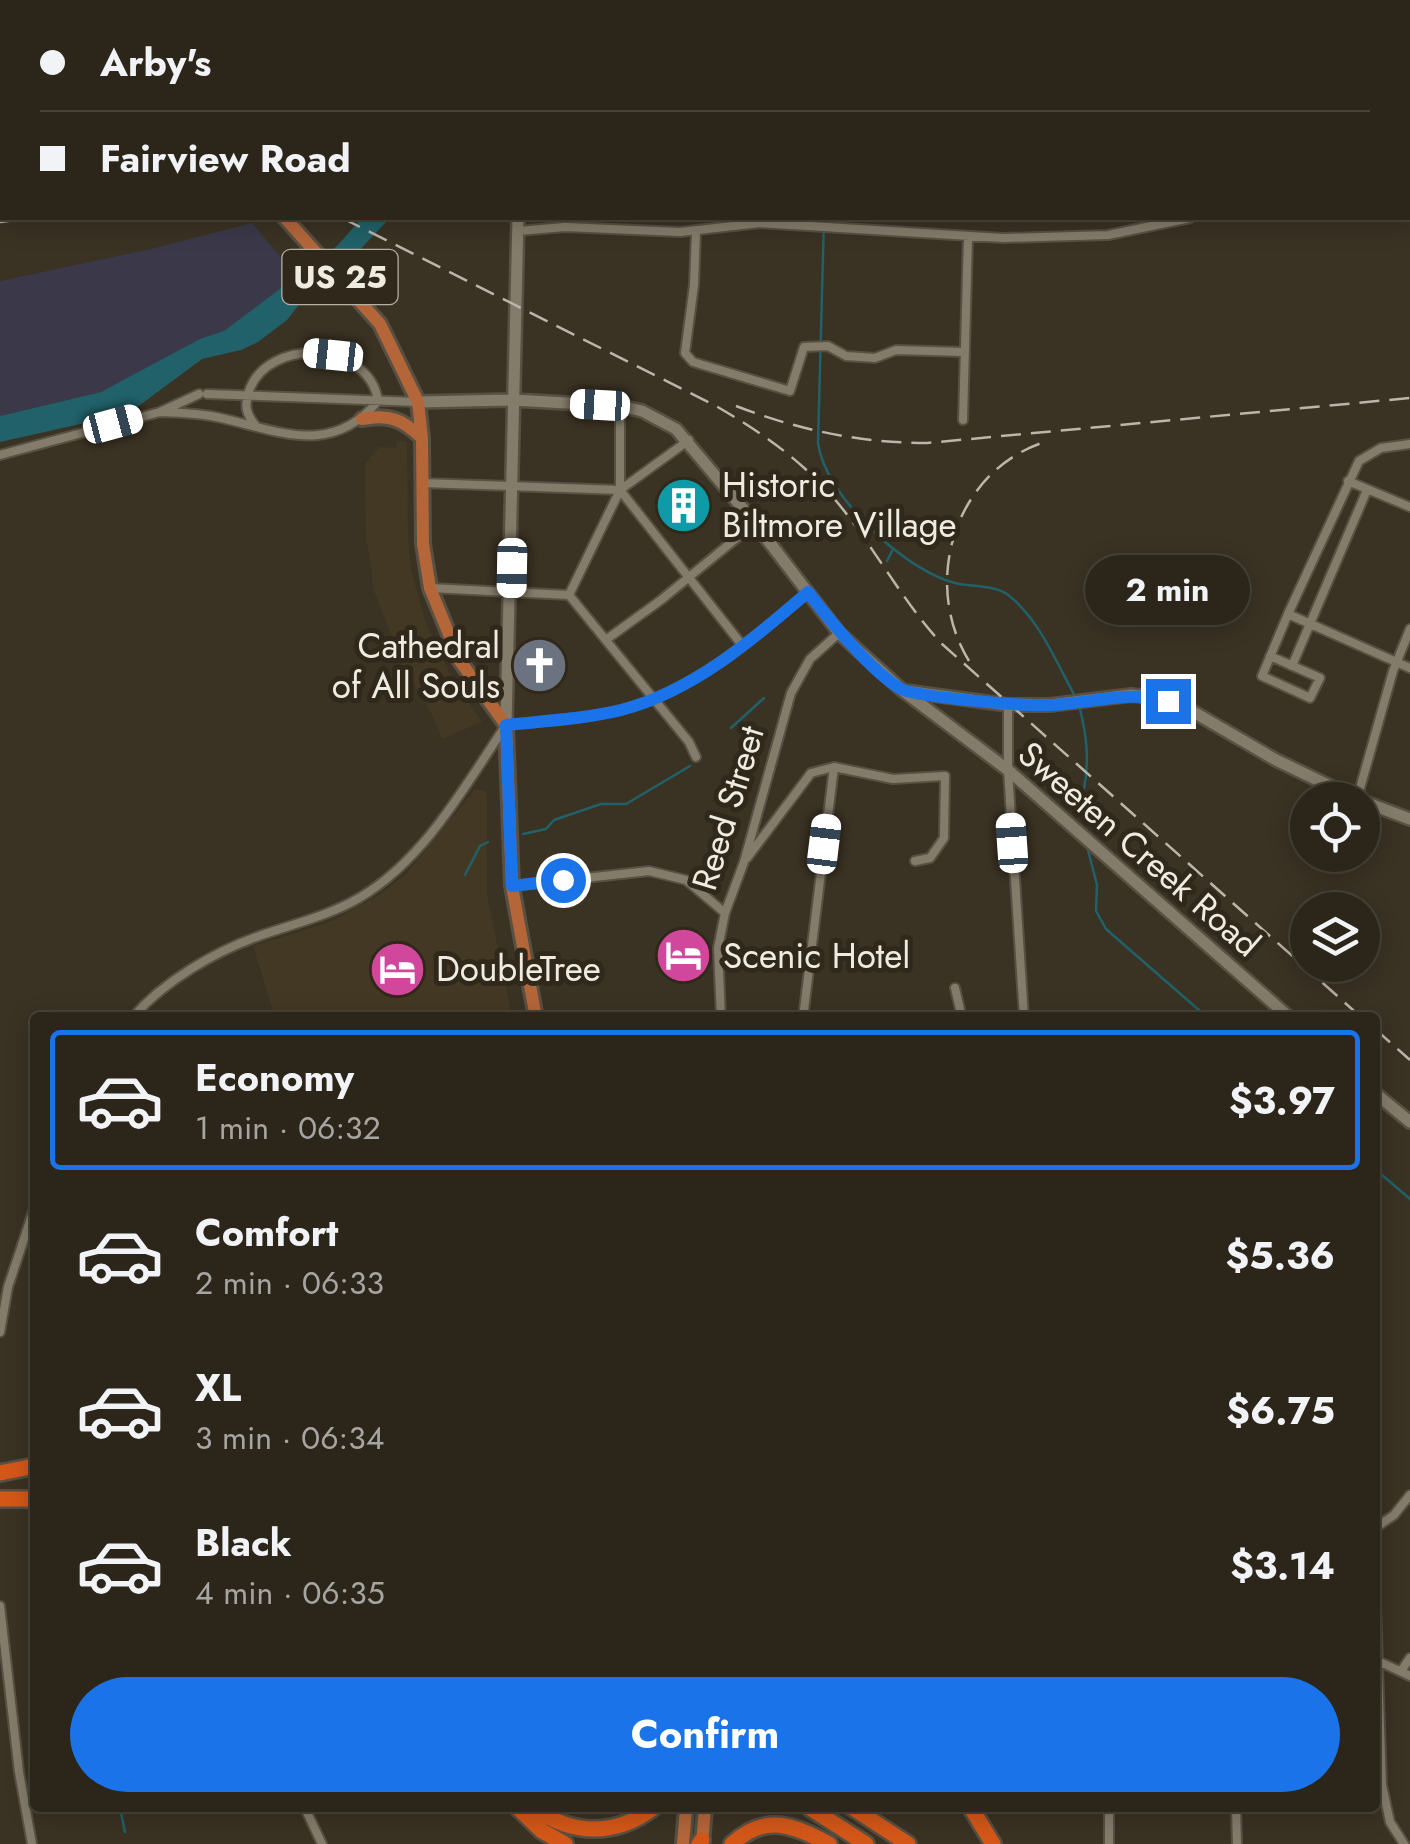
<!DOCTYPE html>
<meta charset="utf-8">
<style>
:root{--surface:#2c261a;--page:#383227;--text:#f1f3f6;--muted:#a6a5a2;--line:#484339;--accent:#1a73e8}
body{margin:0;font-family:Jost,sans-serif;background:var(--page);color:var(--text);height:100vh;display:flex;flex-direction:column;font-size:38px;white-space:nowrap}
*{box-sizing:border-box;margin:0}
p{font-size:32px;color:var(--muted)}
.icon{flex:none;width:55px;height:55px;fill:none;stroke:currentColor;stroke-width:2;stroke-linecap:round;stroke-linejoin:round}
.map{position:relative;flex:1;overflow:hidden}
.panel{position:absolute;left:30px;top:1012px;width:1350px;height:800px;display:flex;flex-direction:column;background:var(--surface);border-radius:10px;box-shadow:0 5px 25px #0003,0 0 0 2px var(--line)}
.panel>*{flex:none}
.guide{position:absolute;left:0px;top:0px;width:1410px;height:220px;box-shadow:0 5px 25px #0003,0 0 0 2px var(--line);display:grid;align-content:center;height:220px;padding:0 40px;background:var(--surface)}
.fabs{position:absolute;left:1290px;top:782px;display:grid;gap:20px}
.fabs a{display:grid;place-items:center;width:90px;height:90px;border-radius:50%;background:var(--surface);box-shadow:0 5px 25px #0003,0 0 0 2px var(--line);font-size:50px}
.end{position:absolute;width:45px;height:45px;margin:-22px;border:12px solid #1a73e8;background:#fff;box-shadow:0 0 0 5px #fff}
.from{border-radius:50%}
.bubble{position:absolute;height:70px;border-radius:35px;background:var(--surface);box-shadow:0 5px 25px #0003,0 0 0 2px var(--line);font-size:32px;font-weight:700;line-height:70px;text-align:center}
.car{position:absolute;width:30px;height:60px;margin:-30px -15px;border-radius:12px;box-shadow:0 0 8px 2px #0007;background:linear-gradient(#fff 24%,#345 0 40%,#fff 0 76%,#345 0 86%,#fff 0)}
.guide b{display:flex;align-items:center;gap:35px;height:95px;font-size:38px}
.guide b+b{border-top:2px solid var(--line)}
.guide i{width:25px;height:25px;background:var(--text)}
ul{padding:18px 0 0;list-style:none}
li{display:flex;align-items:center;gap:30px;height:140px;margin:0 20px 15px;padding:0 20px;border:5px solid transparent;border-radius:10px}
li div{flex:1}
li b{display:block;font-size:38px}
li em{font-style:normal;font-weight:700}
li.selected{border-color:var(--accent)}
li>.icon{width:90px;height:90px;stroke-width:1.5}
.primary-button{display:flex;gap:20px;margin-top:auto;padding:20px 40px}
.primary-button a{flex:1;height:115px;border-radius:60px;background:var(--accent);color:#fff;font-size:40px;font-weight:700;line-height:115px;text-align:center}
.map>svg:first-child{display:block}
</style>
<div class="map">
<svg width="1410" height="1844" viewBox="0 0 1410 1844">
<rect width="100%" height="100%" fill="#3a3223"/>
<!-- built -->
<path fill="#433823" d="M397 441 407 442 408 539 411 570 426 623 448 671 482 722 442 739 432 715 404 668 374 591 366 536 365 464 379 447 396 448Z
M475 789 486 791 487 795V895L512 1017H275L253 946 332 921 382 893 406 874Z"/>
<!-- industrial -->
<path fill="#3b3849" d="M252 223 296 275 270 298 224 331 200 340 119 385 101 392 0 416V281L151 249Z"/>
<!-- water -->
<path fill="#216169" d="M362 218H390L352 258 305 297 287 320 258 342 241 350 202 359 113 425 85 423 0 442V416L101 392 200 339 224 331 337 246Z"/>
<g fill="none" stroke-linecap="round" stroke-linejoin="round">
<!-- stream -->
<path stroke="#216169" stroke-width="2.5" d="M448 2 449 0
M824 218 818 443C825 496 904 570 955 583 971 587 994 585 1007 594 1039 618 1057 664 1076 698
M887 561 892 551
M1079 705C1087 736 1090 762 1083 794
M731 728 764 698
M523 834 546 829 554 820 601 804H626L690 766
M1088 850 1097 885 1096 911 1106 929 1208 1018
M465 875 480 846 488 842
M171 1018 176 1014
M1375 1169 1410 1199
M120 1808 125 1832"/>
<defs>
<path id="minor" d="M743 0 747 2
M776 2 781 0
M1251 2 1253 0
M1408 183H1410
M518 231 565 227 680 232 760 223 1003 238 1108 235 1190 218
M696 231 694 285 685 353 693 362 790 391 804 347 828 346 846 356 875 358 896 350 965 352
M207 394 418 402
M160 412C179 413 198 413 216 417 278 430 330 458 378 401 370 342 268 336 249 391 244 406 246 414 256 426
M963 420 968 237
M1410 444 1381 448 1359 461 1288 614 1410 668
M0 455 160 412 199 394
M1348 481 1410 507
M422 483 620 490 742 645
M620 490 689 440
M430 588 569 595 689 742 696 757
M569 595 620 490V406
M607 639 661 600 755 523
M1270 656 1320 678 1310 698 1262 676 1288 614
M1292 666 1367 490
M1008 705V770L1024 1018
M1357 799 1393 671 1410 629
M747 858 811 773 834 767 893 779 945 776 944 838 930 858 915 861
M512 886 649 871 686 880 725 913
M955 988 962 1018
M132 1018C164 981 214 952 259 936 293 924 328 916 359 898 424 860 465 786 506 725 544 721 584 719 621 710 691 692 754 639 808 592
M721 1018 718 948 725 913 744 862 791 693 810 659 839 633
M803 1018 834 767
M0 1332 8 1287 35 1206
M1375 1528 1394 1515 1410 1495
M1375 1579 1382 1785 1390 1822 1404 1844
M0 1606 19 1772 32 1844
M1380 1662 1410 1676
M1401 1671 1410 1658
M305 1808 322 1844
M1109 1808V1844
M1236 1808 1237 1844"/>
<path id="secondary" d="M545 0 548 2
M305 2 310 0
M522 2V0
M0 68H2
M1408 109 1410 108
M418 402 513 400 620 406 642 411 676 429 750 517 839 633 902 690 1008 770 1290 1018
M905 691 1008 705H1050L1131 695 1152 697 1185 707 1276 760 1359 800
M506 725 518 218
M1362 801 1410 819
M1375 1093 1410 1122"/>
<path id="primary" d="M84 0 86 2
M285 218 380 324 418 402 422 438 423 544 430 588 460 661 506 725 512 886 536 1018
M362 419C389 414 402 419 422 438
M683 1844 686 1808
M702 1844 705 1808"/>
<path id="motorway" d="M0 1473 35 1466
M0 1499H35
M518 1808 542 1831 565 1844
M535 1808C572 1836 616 1836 653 1808
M810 1808 866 1844
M853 1808 908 1844
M971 1808 993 1844
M699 1844 702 1840
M732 1844C765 1813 794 1825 829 1844"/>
</defs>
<!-- minor casing -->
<use href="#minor" stroke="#575043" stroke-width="12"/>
<!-- secondary casing -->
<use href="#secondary" stroke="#575043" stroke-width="16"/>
<!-- primary casing -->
<use href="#primary" stroke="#575043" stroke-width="18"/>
<!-- motorway casing -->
<use href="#motorway" stroke="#575043" stroke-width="20"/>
<!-- minor -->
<use href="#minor" stroke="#847c6b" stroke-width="8"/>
<!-- secondary -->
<use href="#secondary" stroke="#847c6b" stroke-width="11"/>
<!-- primary -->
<use href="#primary" stroke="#b46639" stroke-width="12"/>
<!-- motorway -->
<use href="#motorway" stroke="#d45718" stroke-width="15"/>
<!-- rail -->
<path stroke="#bbb5aa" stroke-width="2.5" stroke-dasharray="20 10" stroke-linecap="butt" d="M342 218 716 406C761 432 803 461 837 502 875 548 902 601 942 644L1362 1018
M0 222 31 218
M736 406C798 430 861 443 927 443L1410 398
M969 661C920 581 956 468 1048 441
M1375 1029 1410 1060"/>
</g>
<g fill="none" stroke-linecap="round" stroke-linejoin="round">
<!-- route -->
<path stroke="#1a73e8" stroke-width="12" d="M563 880 512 886 506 725C544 721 584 719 621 710 692 692 754 639 808 592 831 622 868 668 899 688 913 697 1031 707 1053 705 1092 703 1129 690 1168 701"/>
</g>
<!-- icons -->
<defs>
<symbol id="building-disc" viewBox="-11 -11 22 22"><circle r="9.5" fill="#0f9aa8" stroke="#30281a"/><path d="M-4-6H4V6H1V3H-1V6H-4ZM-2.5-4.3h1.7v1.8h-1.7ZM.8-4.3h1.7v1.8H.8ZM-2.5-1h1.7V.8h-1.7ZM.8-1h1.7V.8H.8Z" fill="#fff"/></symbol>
<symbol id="church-disc" viewBox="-11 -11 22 22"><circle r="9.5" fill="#6b7280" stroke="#30281a"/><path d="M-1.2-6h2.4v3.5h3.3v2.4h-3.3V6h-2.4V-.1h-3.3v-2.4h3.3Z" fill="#fff"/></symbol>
<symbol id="hotel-disc" viewBox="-11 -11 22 22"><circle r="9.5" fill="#d1479c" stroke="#30281a"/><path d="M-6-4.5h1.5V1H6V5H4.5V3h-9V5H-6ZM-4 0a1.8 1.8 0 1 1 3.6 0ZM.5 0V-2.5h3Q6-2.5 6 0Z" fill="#fff"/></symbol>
</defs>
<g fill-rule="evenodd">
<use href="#building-disc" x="652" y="474" width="63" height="63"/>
<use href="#church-disc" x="508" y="634" width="63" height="63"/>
<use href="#hotel-disc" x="652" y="924" width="63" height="63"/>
<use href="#hotel-disc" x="366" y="938" width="63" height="63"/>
</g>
<g text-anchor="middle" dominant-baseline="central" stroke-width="10" stroke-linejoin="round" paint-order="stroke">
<!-- shield labels -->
<rect fill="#30281a" stroke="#b6b0a5" stroke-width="2.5" x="282.5" y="250" width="115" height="54" rx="8"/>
<g font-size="32" font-weight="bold" fill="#f0ebe1">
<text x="340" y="277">US 25</text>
</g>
<!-- poi labels -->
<g font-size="35" fill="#f0ebe1" stroke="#30281a" text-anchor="start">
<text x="722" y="485">Historic<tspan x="722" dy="40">Biltmore Village</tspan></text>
<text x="500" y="646" text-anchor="end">Cathedral<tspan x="500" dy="40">of All Souls</tspan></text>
<text x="723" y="956">Scenic Hotel</text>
<text x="436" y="969">DoubleTree</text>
</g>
<!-- street labels -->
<g font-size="35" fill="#f0ebe1" stroke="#30281a">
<text transform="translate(728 808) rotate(-73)">Reed Street</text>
<text transform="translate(1139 849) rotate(41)">Sweeten Creek Road</text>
</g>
</g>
</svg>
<div class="fabs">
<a><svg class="icon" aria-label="locate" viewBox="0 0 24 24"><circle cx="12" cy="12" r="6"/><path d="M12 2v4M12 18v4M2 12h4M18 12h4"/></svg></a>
<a><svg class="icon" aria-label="layers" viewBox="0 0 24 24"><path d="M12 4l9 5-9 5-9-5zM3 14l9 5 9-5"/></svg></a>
</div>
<i class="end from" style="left:563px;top:880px"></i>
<i class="end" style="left:1168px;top:701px"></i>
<div class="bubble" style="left:1085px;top:555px;width:165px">2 min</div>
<i class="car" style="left:333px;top:355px;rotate:276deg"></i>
<i class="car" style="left:600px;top:405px;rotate:273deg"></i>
<i class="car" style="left:113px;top:424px;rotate:75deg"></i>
<i class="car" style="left:512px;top:568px;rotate:181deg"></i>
<i class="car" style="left:1012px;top:843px;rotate:356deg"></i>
<i class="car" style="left:824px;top:844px;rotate:7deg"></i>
<div class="guide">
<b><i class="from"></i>Arby's</b>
<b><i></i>Fairview Road</b>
</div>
<section class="panel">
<ul>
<li class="selected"><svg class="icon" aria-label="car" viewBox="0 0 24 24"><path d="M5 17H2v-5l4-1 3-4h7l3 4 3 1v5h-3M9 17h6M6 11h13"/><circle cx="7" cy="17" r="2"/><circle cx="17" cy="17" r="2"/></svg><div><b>Economy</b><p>1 min · 06:32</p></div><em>$3.97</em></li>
<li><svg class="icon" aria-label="car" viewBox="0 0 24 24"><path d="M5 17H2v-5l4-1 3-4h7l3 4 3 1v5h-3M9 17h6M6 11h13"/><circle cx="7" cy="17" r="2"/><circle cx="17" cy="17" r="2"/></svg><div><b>Comfort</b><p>2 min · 06:33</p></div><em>$5.36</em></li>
<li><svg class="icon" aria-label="car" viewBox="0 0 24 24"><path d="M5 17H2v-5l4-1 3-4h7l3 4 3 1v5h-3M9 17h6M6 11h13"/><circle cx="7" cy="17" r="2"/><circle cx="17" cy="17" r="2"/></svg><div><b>XL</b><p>3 min · 06:34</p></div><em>$6.75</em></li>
<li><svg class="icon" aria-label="car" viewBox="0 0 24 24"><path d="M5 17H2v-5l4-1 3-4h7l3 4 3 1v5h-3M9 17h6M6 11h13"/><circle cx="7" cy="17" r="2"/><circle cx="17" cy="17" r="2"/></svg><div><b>Black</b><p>4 min · 06:35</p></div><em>$3.14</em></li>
</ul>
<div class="primary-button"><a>Confirm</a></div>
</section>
</div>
